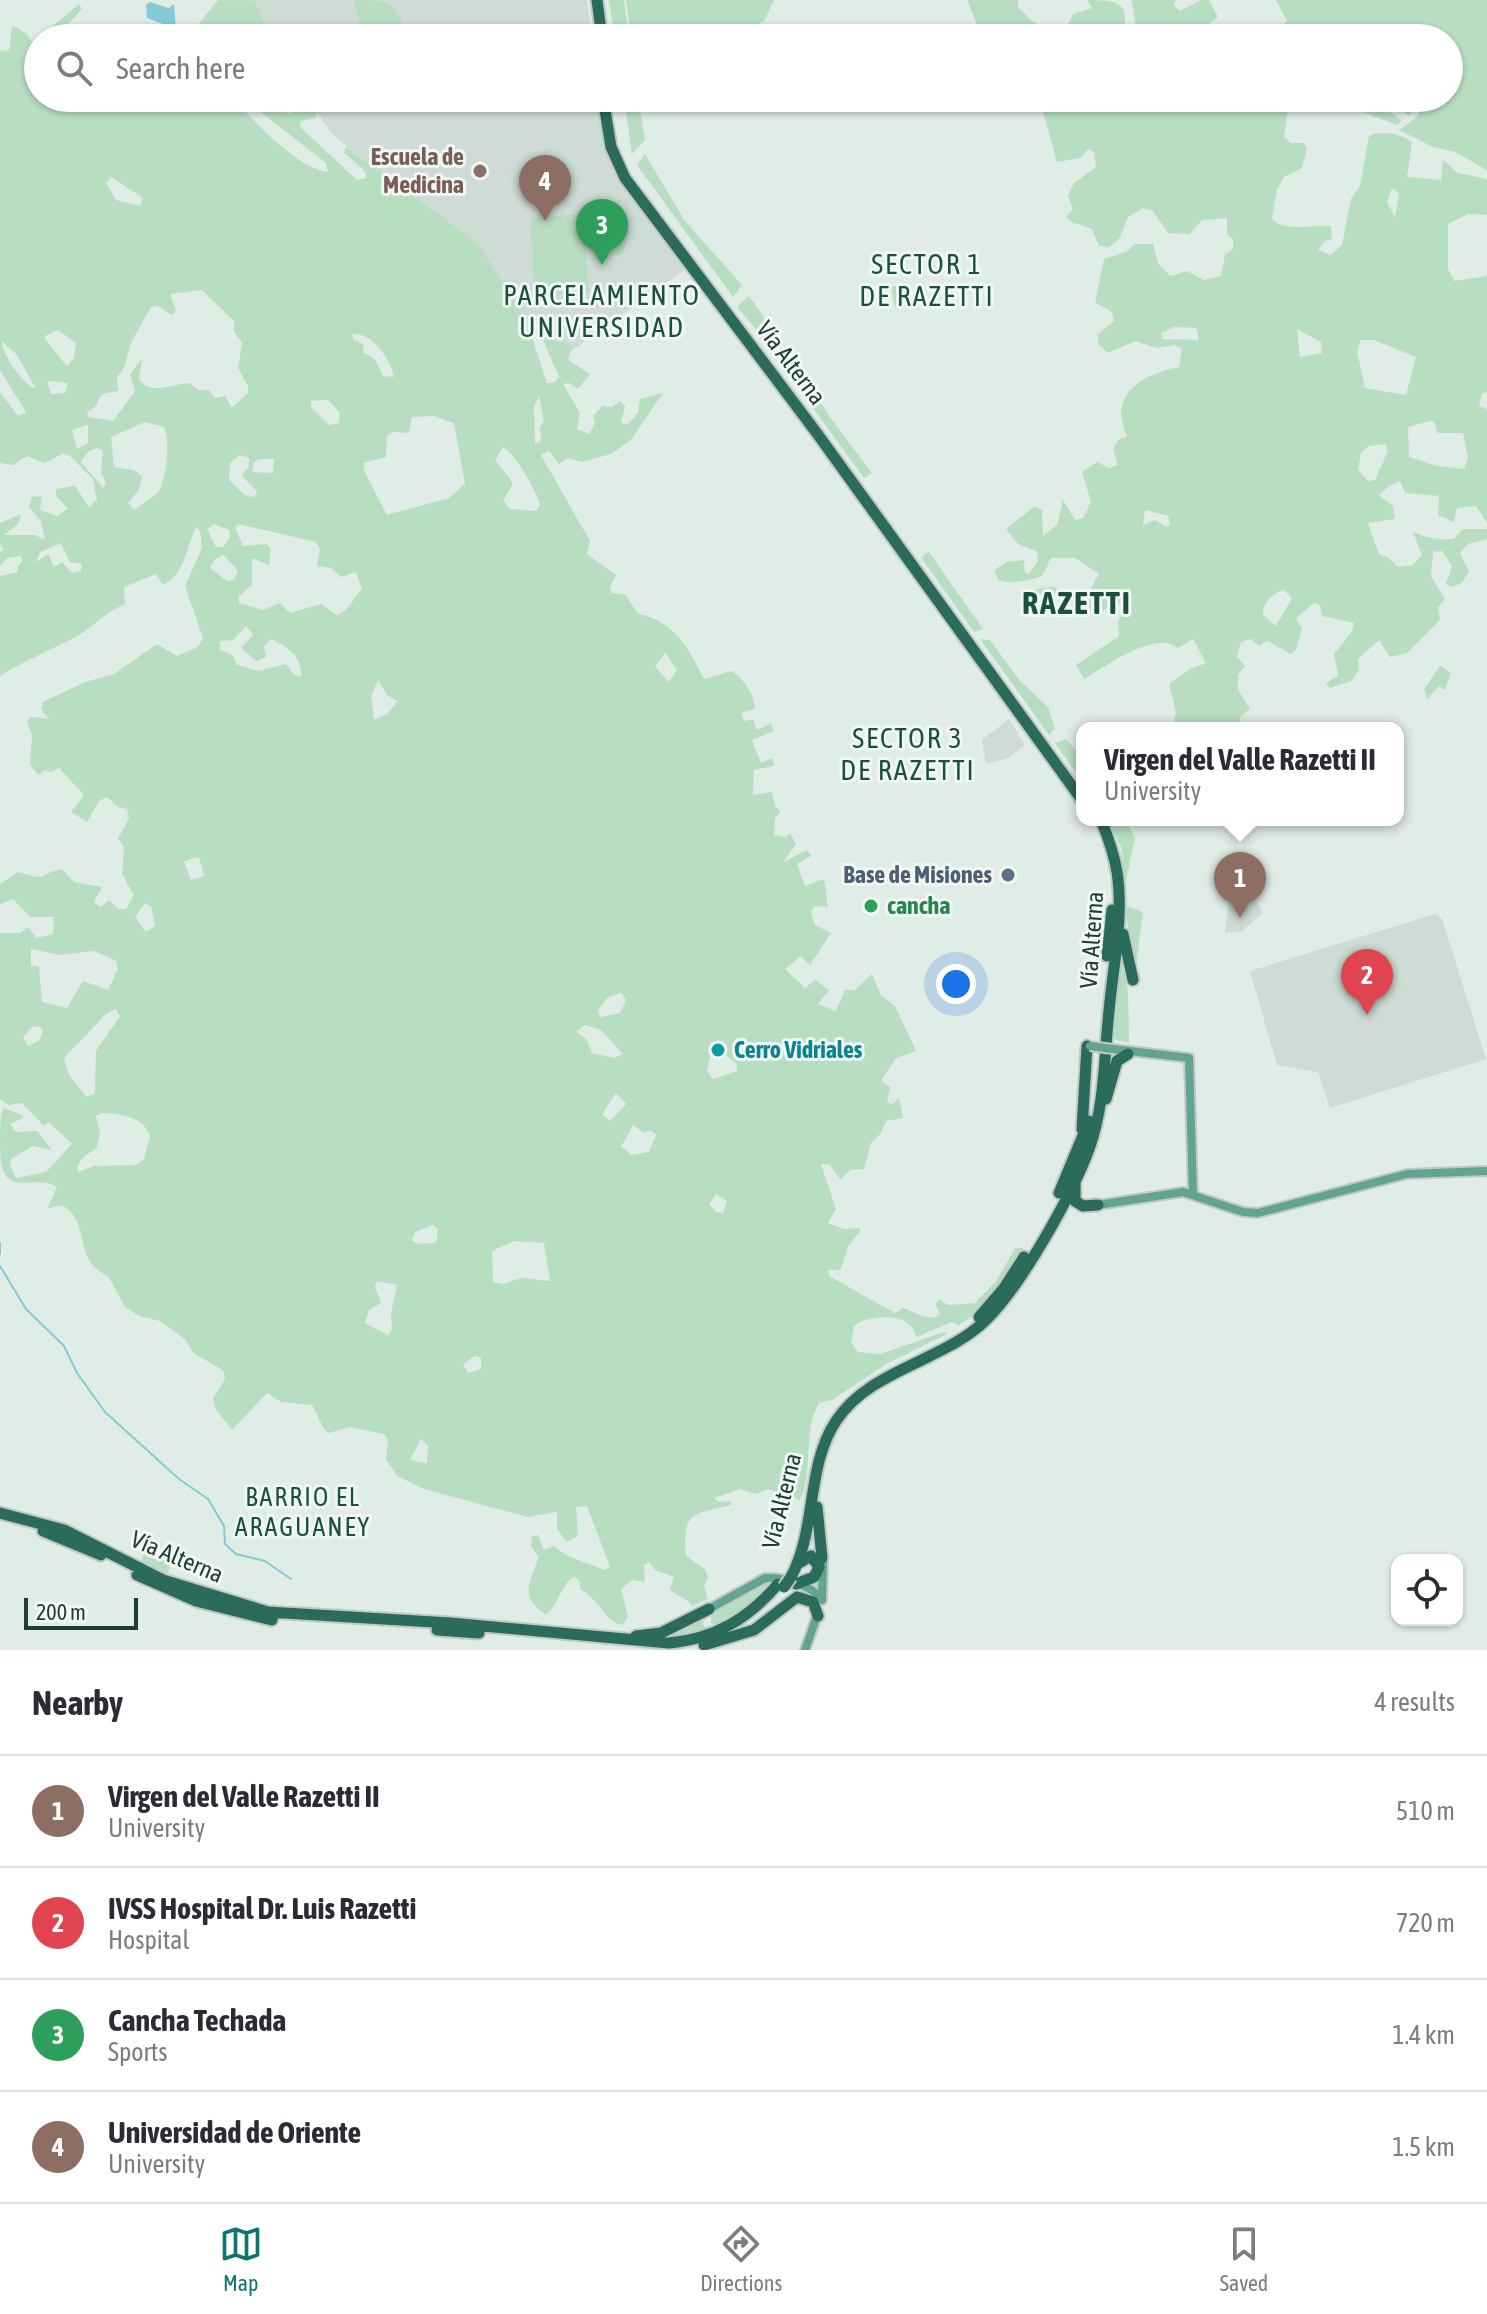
<!DOCTYPE html>
<meta charset="utf-8">
<style>
body{margin:0;font-family:"Asap Condensed",sans-serif;background:#f7f7f7;color:#2b2b33}
.controls{position:absolute;right:24px;bottom:24px;display:grid;overflow:hidden;border-radius:16px;box-shadow:0 2px 6px #0004}
.controls button{width:72px;height:72px;display:grid;place-items:center;padding:0;border:0;border-bottom:2px solid #e1e1e2;background:#fff;color:#2b2b33;font:40px sans-serif}
.scale{position:absolute;left:24px;bottom:20px;width:114px;box-sizing:border-box;padding-left:8px;border:4px solid #203d34;border-top:0;font-size:22px;line-height:28px;white-space:nowrap;color:#203d34;-webkit-text-stroke:6px #f1f8f4;paint-order:stroke}
.you{position:absolute;left:956px;top:984px;width:28px;height:28px;margin:-20px;border:6px solid #fff;border-radius:50%;background:#1a73e8;box-shadow:0 0 0 12px #1a73e833}
.badge{display:grid;place-items:center;width:52px;height:52px;border-radius:50%;background:#0f766e;color:#fff;font-size:26px;font-weight:700}
.pin{position:absolute;translate:-50% -66px;filter:drop-shadow(0 2px 4px #0008)}
.pin::after{content:'';position:absolute;top:42px;width:28px;height:24px;background:inherit;clip-path:polygon(0 0,100% 0,50% 100%)}
.popup{position:absolute;left:1076px;top:722px;width:328px;height:104px;box-sizing:border-box;display:grid;place-content:center;border-radius:16px;background:#fff;filter:drop-shadow(0 2px 6px #0005);font-size:26px;white-space:nowrap;color:#7c7c81}
.popup b{font-size:30px;color:#2b2b33}
.popup::after{content:'';position:absolute;left:50%;top:100%;margin-left:-16px;border:16px solid transparent;border-top-color:#fff}
.list{margin:0;padding:0;list-style:none}
h2{display:flex;justify-content:space-between;align-items:center;height:104px;margin:0;padding:0 32px;font-size:34px}
h2 small{font-size:26px;font-weight:400;color:#7c7c81}
.list li{display:grid;grid-template-columns:52px 1fr auto;gap:24px;align-items:center;box-sizing:border-box;height:112px;padding:0 32px;border-top:2px solid #e1e1e2}
.list b{display:block;font-size:30px;white-space:nowrap}
.list p{margin:0;font-size:26px;white-space:nowrap;color:#7c7c81}
.list em{font-size:26px;font-style:normal;color:#7c7c81}
.icon{flex:none;width:44px;height:44px;fill:none;stroke:currentColor;stroke-width:2;stroke-linecap:round;stroke-linejoin:round}
.map{position:relative;flex:none;width:1487px;height:1650px;overflow:hidden}
.search{position:absolute;background:#fff;box-shadow:0 2px 6px #0004;left:24px;right:24px;top:24px;height:88px;display:flex;align-items:center;gap:20px;box-sizing:border-box;padding:0 28px;border-radius:44px;color:#7c7c81;font-size:30px}
.sheet{height:552px;background:#fff}
nav{display:flex;justify-content:space-around;align-items:center;box-sizing:border-box;height:112px;border-top:2px solid #e1e1e2;background:#fff;font-size:22px;color:#7c7c81}
nav a{display:grid;justify-items:center;gap:4px}
nav .on{color:#0f766e}
.map>svg:first-child{display:block}
</style>
<div class="map">
<svg width="1487" height="1650" viewBox="0 0 1487 1650">
<rect width="100%" height="100%" fill="#e0ece6"/>
<!-- built -->
<path fill="#cedcd5" d="M 222,0 L 587,0 L 592,38 L 270,38 Z
M 306,98 L 600,98 L 624,184 L 686,269 L 560,359 L 522,315 L 486,258 L 334,136 Z
M 1009,719 L 1025,745 L 1008,758 L 986,764 L 982,740 Z
M 1254,898 L 1263,913 L 1241,932 L 1225,933 L 1229,900 Z
M 1435,914 L 1442,919 L 1486,1059 L 1330,1108 L 1318,1072 L 1277,1065 L 1250,971 Z"/>
<!-- green -->
<path fill="#b8dec1" fill-rule="evenodd" d="M 218,0 L 254,1 L 271,38 L 254,38 L 248,32 L 233,30 L 230,32 L 232,38 L 174,38 L 193,31 Z
M 354,0 C 391,0 397,1 407,38 L 363,38 Z
M 609,0 L 624,0 L 629,38 L 615,38 Z
M 626,0 L 774,0 L 764,21 L 741,34 L 742,38 L 631,38 Z
M 967,0 L 1018,0 L 1018,7 L 1033,22 L 1058,30 L 1067,26 L 1073,14 L 1092,8 L 1087,0 C 1123,0 1129,4 1123,38 L 1000,38 L 978,27 Z
M 1132,0 L 1176,0 L 1173,5 L 1180,11 L 1201,0 L 1209,0 L 1218,17 L 1199,32 L 1210,38 L 1137,38 Z
M 1276,0 L 1487,0 L 1487,170 L 1455,152 L 1433,147 L 1399,130 L 1418,116 L 1421,98 L 1449,98 L 1449,38 L 1422,38 L 1413,28 L 1399,38 L 1283,38 L 1277,32 L 1287,21 Z
M 79,4 L 82,9 L 65,28 L 67,38 L 57,38 L 53,26 Z
M 12,26 C 42,34 38,72 38,98 L 245,98 L 245,111 C 265,132 297,166 328,172 L 326,163 L 258,110 L 265,102 L 290,114 L 307,105 L 318,111 L 315,118 L 301,121 L 300,127 L 357,180 L 367,178 L 364,170 L 344,153 L 346,147 L 464,233 L 483,251 L 527,322 L 547,383 L 554,383 L 559,377 L 541,335 L 543,332 L 553,341 L 572,345 L 568,360 L 590,374 L 578,389 L 569,383 L 563,384 L 580,413 L 577,429 L 589,434 L 595,423 L 593,416 L 602,406 L 612,407 L 620,401 L 625,406 L 621,423 L 628,424 L 638,413 L 640,399 L 663,393 L 631,440 L 611,454 L 582,462 L 568,458 L 559,464 L 549,451 L 541,455 L 590,541 L 587,554 L 616,575 L 610,587 L 612,593 L 626,595 L 638,614 C 675,621 689,649 704,679 L 731,671 C 743,677 755,695 755,709 L 741,713 L 744,721 L 753,719 L 757,730 L 771,723 L 774,731 L 752,740 L 761,763 L 772,758 L 774,766 L 754,770 L 753,795 L 772,792 L 775,806 L 781,811 L 775,818 L 774,835 L 785,837 L 790,833 L 796,844 L 783,862 L 807,850 L 811,856 L 797,864 L 805,886 L 824,879 L 828,907 L 814,906 L 811,912 L 815,925 L 831,933 L 810,965 L 801,956 L 785,969 L 805,988 L 815,980 L 829,990 L 818,1004 L 836,1011 L 845,990 L 855,990 L 872,974 L 881,995 L 895,1006 L 916,1051 L 896,1058 L 881,1081 L 890,1087 L 887,1103 L 893,1104 L 899,1097 L 903,1118 L 886,1121 L 881,1133 L 871,1143 L 864,1169 L 851,1170 L 840,1179 L 830,1165 L 821,1164 L 836,1209 L 828,1223 L 844,1229 L 859,1228 L 860,1231 L 848,1247 L 840,1270 L 828,1270 L 829,1276 L 895,1313 L 903,1308 C 916,1312 928,1323 940,1314 L 935,1304 L 939,1299 L 948,1305 L 975,1303 L 997,1280 L 1015,1248 L 1024,1248 L 979,1311 L 959,1325 L 951,1322 L 917,1337 C 914,1334 914,1329 911,1326 C 899,1312 866,1316 854,1326 L 851,1343 L 858,1352 L 880,1354 L 944,1332 L 947,1334 L 888,1363 L 832,1400 L 819,1403 C 802,1431 814,1473 800,1500 L 768,1489 L 756,1494 L 740,1489 L 714,1498 L 719,1502 L 730,1501 L 731,1505 C 693,1515 682,1510 686,1556 L 705,1569 L 708,1578 L 704,1586 L 708,1599 L 692,1606 C 685,1596 678,1597 670,1590 L 674,1577 L 655,1570 L 649,1562 L 644,1565 L 645,1582 L 632,1580 L 621,1589 L 628,1616 L 623,1625 C 606,1623 597,1597 581,1590 L 579,1580 L 573,1577 C 560,1587 559,1604 546,1615 C 519,1596 529,1584 539,1557 L 531,1546 L 532,1536 L 538,1535 L 544,1550 L 554,1546 C 569,1560 586,1561 604,1570 L 610,1567 L 587,1506 L 576,1507 L 578,1536 L 566,1542 L 557,1528 L 557,1512 L 528,1517 L 424,1489 L 397,1476 L 386,1459 L 388,1439 L 384,1434 L 349,1427 L 329,1433 L 324,1429 L 312,1405 L 281,1402 L 267,1393 L 232,1430 L 215,1408 L 213,1398 L 225,1379 L 223,1370 L 193,1353 L 186,1340 L 160,1321 L 139,1316 L 125,1307 L 108,1276 C 70,1259 94,1225 62,1205 L 47,1209 L 57,1187 C 33,1171 0,1206 0,1145 C 0,1133 0,1117 3,1108 L 22,1115 L 23,1118 L 10,1124 L 16,1132 L 37,1131 L 52,1150 L 33,1146 L 11,1159 L 10,1166 L 16,1178 L 46,1172 L 72,1144 L 49,1122 L 44,1126 L 22,1103 L 8,1105 L 0,1099 L 0,933 L 20,933 L 28,927 L 36,938 L 53,934 L 54,917 L 30,917 L 13,899 L 0,904 L 0,884 L 18,872 C 51,882 36,874 62,869 L 74,882 L 102,887 L 94,902 L 101,907 L 109,900 L 119,909 L 126,909 L 134,895 L 122,874 L 124,847 L 118,839 L 129,818 L 127,809 L 118,807 L 107,797 L 99,801 L 87,822 L 71,812 L 84,795 L 59,768 L 51,772 L 45,770 L 38,775 L 30,764 L 32,736 L 27,721 L 32,717 L 49,719 L 41,709 L 43,702 L 85,682 L 114,674 L 157,644 L 177,656 L 198,647 L 203,638 L 185,586 L 202,548 L 200,531 L 196,527 C 186,546 186,574 163,585 L 156,574 L 124,587 L 125,605 C 104,611 97,625 79,635 C 52,650 24,660 0,676 L 0,576 L 18,572 L 17,567 L 23,560 L 20,556 L 7,558 L 0,566 L 0,552 L 4,550 L 0,545 L 0,523 L 21,514 L 19,523 L 4,535 L 35,535 L 45,540 L 41,521 L 29,507 L 32,497 L 42,496 L 40,510 L 57,516 L 68,509 L 56,496 L 56,489 L 75,486 L 89,507 L 97,500 L 93,479 L 69,455 L 62,454 L 45,463 L 27,456 L 13,465 L 0,463 L 0,392 L 18,416 L 26,412 L 0,370 L 0,50 L 9,51 ZM 111,177 L 143,198 L 140,206 L 116,200 L 106,183 ZM 202,290 L 234,321 L 234,331 L 242,343 L 238,368 L 248,386 L 248,393 L 232,408 L 225,396 L 215,398 L 209,390 L 198,390 L 189,383 C 173,383 151,397 139,379 L 142,358 L 130,375 L 135,391 L 113,421 L 88,417 L 87,412 L 94,408 L 102,394 L 118,391 L 117,377 C 126,368 126,359 130,347 C 133,337 145,318 151,307 L 157,306 L 172,315 L 176,310 L 170,294 ZM 58,330 L 76,343 L 74,358 L 67,366 L 45,339 L 45,336 ZM 352,334 C 373,332 390,359 394,377 L 383,376 L 375,359 L 363,352 L 364,345 L 354,340 ZM 2,341 L 17,355 L 36,389 C 24,386 1,354 2,341 ZM 47,381 L 68,383 L 65,393 L 51,394 ZM 539,396 L 544,422 L 540,427 L 541,441 L 535,444 L 534,407 ZM 321,400 L 328,400 L 340,413 L 339,423 L 329,425 L 311,407 L 311,401 ZM 434,416 L 454,423 L 465,484 L 449,498 L 387,515 L 364,470 L 364,463 L 386,457 L 387,436 L 393,432 L 409,433 L 412,417 ZM 145,422 L 164,427 C 171,440 166,479 159,491 C 156,495 138,507 134,510 L 128,503 L 139,490 L 142,476 L 133,470 L 114,467 L 111,437 ZM 88,425 L 88,443 L 77,449 L 72,430 ZM 503,447 C 514,452 537,491 540,505 L 536,511 L 510,509 L 503,501 L 513,483 L 495,460 ZM 97,448 L 103,451 L 101,473 L 106,483 L 103,488 L 81,462 L 89,451 ZM 240,455 L 249,458 L 249,468 L 241,475 L 257,491 L 255,497 L 245,495 L 229,480 L 230,463 ZM 260,459 L 274,459 L 273,473 L 252,472 L 254,462 ZM 214,524 L 229,530 L 230,538 L 223,547 L 216,547 L 207,529 ZM 238,524 L 316,542 L 320,549 L 317,566 L 331,568 L 341,577 L 356,572 L 362,589 C 354,597 349,611 337,615 L 321,604 L 290,613 L 280,603 L 263,610 L 239,603 L 239,596 L 252,585 L 252,558 L 269,565 L 271,549 L 267,544 L 243,546 L 235,528 ZM 61,543 L 70,562 L 82,564 L 81,571 L 72,573 L 62,562 L 54,567 L 48,554 L 36,562 L 40,552 ZM 224,555 L 238,571 L 234,580 L 227,581 L 210,568 L 215,559 ZM 246,626 L 253,635 L 241,648 L 256,661 L 266,657 L 264,647 L 271,639 C 287,647 302,655 301,676 L 294,675 L 286,664 L 259,671 L 237,665 L 233,655 L 220,650 L 220,641 L 233,640 ZM 665,653 L 677,670 L 669,682 L 655,667 ZM 378,680 L 387,695 L 397,701 L 388,714 L 374,719 L 371,696 ZM 199,857 L 204,876 L 191,880 L 184,861 ZM 145,903 L 151,906 L 155,926 L 146,932 L 135,917 ZM 31,949 L 60,955 L 94,951 L 116,961 L 118,969 L 108,990 L 83,981 L 67,1008 L 42,1002 L 39,966 L 31,966 ZM 621,993 L 626,1000 L 620,1013 L 600,1017 L 598,1010 L 608,997 ZM 116,1009 L 120,1016 L 96,1051 L 95,1093 L 87,1097 L 69,1075 L 64,1058 L 106,1014 ZM 585,1025 L 601,1030 L 623,1054 L 614,1058 L 592,1053 L 587,1040 L 576,1032 ZM 39,1026 L 43,1031 L 40,1040 L 28,1046 L 23,1037 L 32,1027 ZM 721,1051 L 737,1064 L 737,1071 L 713,1079 L 707,1071 L 711,1052 ZM 616,1093 L 626,1104 L 610,1121 L 602,1114 ZM 102,1113 C 121,1114 143,1116 150,1136 L 144,1159 L 136,1165 L 94,1166 L 78,1172 C 75,1159 90,1154 97,1147 L 100,1133 L 96,1116 ZM 633,1125 L 643,1132 L 652,1131 L 656,1135 L 649,1152 L 632,1155 L 621,1147 ZM 716,1194 L 727,1201 L 723,1213 L 716,1212 L 709,1204 ZM 433,1225 L 438,1229 L 436,1243 L 418,1244 L 412,1240 L 415,1232 ZM 514,1241 L 544,1243 L 550,1281 L 521,1278 L 503,1284 L 493,1282 L 492,1251 ZM 377,1281 L 397,1285 L 391,1313 L 392,1330 L 388,1335 L 365,1323 L 369,1310 L 381,1303 L 375,1287 ZM 475,1356 L 481,1358 L 481,1369 L 468,1373 L 463,1364 ZM 421,1439 L 428,1446 L 427,1463 L 410,1460 Z
M 624,98 L 638,98 L 645,140 L 632,154 Z
M 641,98 L 677,98 L 675,106 L 643,110 Z
M 1039,98 L 1246,98 L 1256,107 C 1269,105 1277,98 1289,105 L 1284,137 L 1291,143 L 1304,143 L 1307,148 L 1302,168 L 1284,177 L 1277,189 L 1272,218 C 1281,233 1317,224 1331,226 L 1332,239 L 1325,241 L 1318,250 L 1330,255 L 1342,245 L 1351,199 L 1360,186 L 1369,136 C 1382,130 1400,133 1412,142 L 1407,177 L 1441,180 L 1443,160 L 1458,173 L 1487,179 L 1487,215 L 1468,214 L 1448,224 L 1448,269 L 1454,281 L 1487,276 L 1487,392 L 1482,393 L 1479,406 L 1487,409 L 1487,523 L 1476,506 L 1457,508 L 1454,522 L 1438,515 L 1439,496 L 1405,493 L 1400,481 L 1389,486 L 1379,495 L 1393,506 L 1395,519 L 1368,523 L 1379,554 L 1389,558 L 1398,567 L 1413,565 L 1422,555 L 1413,532 C 1427,538 1439,540 1454,539 L 1463,529 L 1487,529 L 1487,539 L 1468,544 L 1460,553 L 1469,571 L 1462,583 L 1452,587 L 1446,584 L 1452,566 L 1442,551 L 1433,552 L 1431,576 L 1445,599 L 1438,607 L 1440,620 L 1407,653 L 1390,657 L 1379,640 L 1358,659 L 1359,669 L 1352,681 L 1330,688 L 1326,683 L 1338,676 L 1334,654 L 1351,633 L 1354,623 L 1322,616 L 1320,605 L 1314,603 L 1296,618 L 1302,629 L 1296,650 L 1291,654 L 1267,641 L 1259,646 L 1251,639 L 1241,642 L 1237,656 L 1245,667 L 1238,674 L 1238,689 L 1250,709 L 1239,718 L 1242,728 L 1173,728 L 1176,712 L 1169,684 L 1190,669 L 1206,663 L 1193,639 L 1178,648 C 1155,630 1106,666 1084,679 L 1076,665 L 1119,636 L 1118,623 L 1125,601 L 1096,613 L 1055,596 L 1033,593 L 1032,590 L 1052,587 L 1082,596 L 1088,594 L 1099,574 L 1075,558 L 1051,558 L 1042,576 C 1030,580 1007,586 998,579 L 994,570 L 1007,562 L 1024,560 L 1025,573 L 1029,574 L 1038,561 L 1037,551 L 1018,544 L 1006,529 L 1035,506 L 1042,510 L 1043,536 L 1057,525 L 1063,500 L 1075,520 L 1083,518 L 1091,502 L 1082,472 L 1097,462 L 1109,468 L 1118,465 L 1113,449 L 1118,440 L 1127,436 C 1107,395 1142,374 1179,367 L 1182,349 L 1175,345 L 1157,348 L 1135,341 L 1108,353 L 1098,344 L 1098,334 L 1114,321 L 1111,311 L 1095,303 L 1104,259 L 1126,252 L 1135,244 L 1153,244 L 1158,263 L 1170,276 L 1187,271 L 1204,280 L 1221,276 L 1225,255 L 1233,249 L 1233,239 L 1227,235 L 1227,218 L 1202,220 L 1190,234 L 1168,233 L 1153,211 L 1143,208 L 1128,217 L 1119,239 L 1109,247 L 1099,246 L 1092,229 L 1071,222 L 1066,217 L 1073,209 L 1068,196 L 1074,183 L 1096,167 L 1094,152 L 1088,149 L 1081,158 L 1057,162 ZM 1392,188 L 1399,193 L 1395,218 L 1387,202 ZM 1174,327 L 1196,328 L 1199,340 L 1162,339 L 1161,333 ZM 1297,329 L 1321,342 L 1322,353 L 1300,357 ZM 1361,340 L 1374,340 L 1416,357 L 1406,395 L 1365,388 L 1357,351 ZM 1430,421 L 1434,422 L 1438,433 L 1463,433 L 1468,458 L 1464,469 L 1437,466 L 1409,457 L 1408,427 ZM 1385,444 L 1388,451 L 1375,480 L 1368,481 L 1358,470 L 1361,453 L 1369,446 ZM 1145,510 L 1168,516 L 1170,524 L 1166,527 L 1155,520 L 1143,525 ZM 1284,590 L 1292,598 L 1276,626 L 1263,615 C 1262,604 1273,592 1284,590 Z
M 1350,98 L 1415,98 L 1410,116 L 1405,113 L 1401,103 L 1389,107 L 1391,113 L 1402,121 L 1397,125 L 1363,112 Z
M 645,154 L 685,221 L 742,285 L 733,297 L 637,165 Z
M 583,214 L 589,292 L 535,295 L 530,218 Z
M607 247a9 9 0 1 1 18 0a9 9 0 1 1-18 0Z
M 904,284 L 908,305 L 895,307 L 891,287 Z
M 749,296 L 782,343 L 774,350 L 737,307 Z
M 790,354 L 832,420 L 872,473 L 864,478 L 778,360 Z
M 929,552 L 983,629 L 974,632 L 921,557 Z
M 980,639 L 990,640 L 1020,681 L 1048,707 L 1055,728 L 1049,735 Z
M 1440,666 L 1451,673 L 1445,690 L 1439,686 L 1427,699 L 1424,689 Z
M 1066,739 L 1082,758 L 1082,781 L 1055,743 Z
M 1108,820 L 1126,820 L 1135,838 L 1124,889 L 1122,849 Z
M 1125,906 L 1143,912 L 1135,975 Z
M 1119,954 L 1128,991 L 1129,1043 L 1113,1039 Z
M 144,1554 L 171,1563 L 167,1574 L 140,1565 Z
M 772,1582 L 771,1588 L 735,1619 L 716,1626 L 711,1623 L 711,1613 L 754,1587 Z
M 704,1616 L 703,1625 L 710,1632 L 689,1638 L 651,1639 Z"/>
<!-- water -->
<path fill="#85cad4" d="M 150,2 L 169,8 L 174,4 L 176,29 L 147,18 L 146,5 Z"/>
<g fill="none" stroke-linecap="round" stroke-linejoin="round">
<!-- stream -->
<path stroke="#85cad4" stroke-width="2" d="M 0,1243 L 0,1254
M 0,1266 L 26,1309 L 64,1346 L 77,1373 L 105,1412 L 179,1479 L 208,1499 L 224,1526 L 225,1544 L 236,1554 L 265,1561 L 291,1579"/>
<!-- major casing -->
<g stroke="#c1c9c6" stroke-width="12">
<path id="major" d="M 1113,1049 L 1189,1058 L 1193,1195
M 1098,1205 L 1183,1192 L 1243,1212 L 1258,1213 L 1407,1174 L 1487,1171
M 822,1600 L 823,1562
M 709,1609 L 765,1578 C 783,1577 812,1585 822,1600
M 805,1650 L 818,1613"/>
</g>
<!-- highway casing -->
<g stroke="#c1c9c6" stroke-width="15">
<path id="highway" d="M 597,0 L 602,38
M 603,98 L 611,147 L 625,178 L 816,432 L 1082,800
M 1123,934 L 1133,980
M 1107,956 L 1112,910
M 1106,1099 L 1117,1061 L 1128,1054
M 1082,1129 L 1087,1046
M 1075,1183 L 1075,1201 L 1083,1206 L 1098,1205
M 1059,1193 L 1089,1121
M 979,1317 L 1004,1288 L 1024,1257
M 817,1507 L 822,1558
M 0,1513 L 64,1530 L 163,1580 L 268,1612 L 450,1623 L 669,1643 C 715,1639 749,1618 778,1584
M 43,1531 L 101,1555
M 137,1575 L 196,1601 L 272,1620
M 791,1577 C 817,1529 806,1466 836,1421 C 870,1369 943,1362 986,1320 C 1021,1286 1072,1195 1089,1149 C 1105,1106 1104,1057 1109,1011 C 1113,966 1124,918 1117,872 C 1114,854 1108,837 1101,820
M 796,1584 L 814,1577 L 819,1567 L 811,1556 L 799,1563
M 437,1630 L 479,1633
M 636,1636 L 661,1633 L 709,1609
M 704,1645 L 754,1630 L 797,1597 L 813,1602 L 818,1616"/>
</g>
<!-- major -->
<use href="#major" stroke="#63a391" stroke-width="8"/>
<!-- highway -->
<use href="#highway" stroke="#2b6b5b" stroke-width="11"/>
<!-- major-bridge casing -->
<g stroke="#c1c9c6" stroke-width="12" stroke-linecap="butt">
<path id="major-bridge" d="M 1090,1046 L 1113,1049"/>
</g>
<!-- highway-bridge casing -->
<g stroke="#c1c9c6" stroke-width="15" stroke-linecap="butt">
<path id="highway-bridge" d="M 784,1587 L 791,1577"/>
</g>
<!-- major-bridge -->
<use href="#major-bridge" stroke="#63a391" stroke-width="8"/>
<!-- highway-bridge -->
<use href="#highway-bridge" stroke="#2b6b5b" stroke-width="11"/>
</g>
<!-- markers -->
<circle fill="#8d6e63" stroke="#f1f8f4" stroke-width="3" cx="480" cy="171" r="8"/>
<circle fill="#5c6f8a" stroke="#f1f8f4" stroke-width="3" cx="1008" cy="875" r="8"/>
<circle fill="#2e9e5b" stroke="#f1f8f4" stroke-width="3" cx="871" cy="906" r="8"/>
<circle fill="#0f9aa8" stroke="#f1f8f4" stroke-width="3" cx="718" cy="1050" r="8"/>
<g text-anchor="middle" stroke-width="6" stroke-linejoin="round" paint-order="stroke">
<!-- education labels -->
<g font-size="24" font-weight="bold" fill="#785e54" stroke="#f1f8f4" text-anchor="end">
<text x="464" y="165">Escuela de<tspan x="464" dy="28">Medicina</tspan></text>
</g>
<!-- street labels -->
<g font-size="24" fill="#203d34" stroke="#f1f8f4">
<text transform="translate(791 363) rotate(53)" y="8">Vía Alterna</text>
<text transform="translate(1092 940) rotate(-86)" y="8">Vía Alterna</text>
<text transform="translate(782 1501) rotate(-76)" y="8">Vía Alterna</text>
<text transform="translate(177 1557) rotate(23)" y="8">Vía Alterna</text>
</g>
<!-- service labels -->
<g font-size="24" font-weight="bold" fill="#4e5e75" stroke="#f1f8f4" text-anchor="end">
<text x="992" y="883">Base de Misiones</text>
</g>
<!-- leisure labels -->
<g font-size="24" font-weight="bold" fill="#27864d" stroke="#f1f8f4" text-anchor="start">
<text x="887" y="914">cancha</text>
</g>
<!-- culture labels -->
<g font-size="24" font-weight="bold" fill="#0d838f" stroke="#f1f8f4" text-anchor="start">
<text x="734" y="1058">Cerro Vidriales</text>
</g>
<!-- neighbourhood labels -->
<g font-size="26" letter-spacing="2" fill="#1b5041" stroke="#f1f8f4">
<text x="303" y="1506">BARRIO EL<tspan x="303" dy="30">ARAGUANEY</tspan></text>
</g>
<!-- quarter labels -->
<g font-size="28" letter-spacing="2" fill="#1b5041" stroke="#f1f8f4">
<text x="927" y="274">SECTOR 1<tspan x="927" dy="32">DE RAZETTI</tspan></text>
<text x="602" y="305">PARCELAMIENTO<tspan x="602" dy="32">UNIVERSIDAD</tspan></text>
<text x="908" y="748">SECTOR 3<tspan x="908" dy="32">DE RAZETTI</tspan></text>
</g>
<!-- district labels -->
<g font-size="32" font-weight="bold" letter-spacing="2" fill="#1b5041" stroke="#f1f8f4">
<text x="1077" y="614">RAZETTI</text>
</g>
</g>
</svg>
<div class="controls">
<button><svg class="icon" aria-label="locate" viewBox="0 0 24 24"><circle cx="12" cy="12" r="6"/><path d="M12 2v4M12 18v4M2 12h4M18 12h4"/></svg></button>
</div>
<div class="scale">200 m</div>
<div class="you"></div>
<div class="pin badge" style="left:1240px;top:918px;background:#8d6e63">1</div>
<div class="popup"><b>Virgen del Valle Razetti II</b>University</div>
<div class="pin badge" style="left:1367px;top:1015px;background:#e0444e">2</div>
<div class="pin badge" style="left:602px;top:265px;background:#2e9e5b">3</div>
<div class="pin badge" style="left:545px;top:221px;background:#8d6e63">4</div>
<div class="search"><svg class="icon" aria-label="search" viewBox="0 0 24 24"><circle cx="10" cy="10" r="6"/><path d="M15 15l6 6"/></svg>Search here</div>
</div>
<section class="sheet">
<h2>Nearby<small>4 results</small></h2>
<ul class="list">
<li><span class="badge" style="background:#8d6e63">1</span><div><b>Virgen del Valle Razetti II</b><p>University</p></div><em>510 m</em></li>
<li><span class="badge" style="background:#e0444e">2</span><div><b>IVSS Hospital Dr. Luis Razetti</b><p>Hospital</p></div><em>720 m</em></li>
<li><span class="badge" style="background:#2e9e5b">3</span><div><b>Cancha Techada</b><p>Sports</p></div><em>1.4 km</em></li>
<li><span class="badge" style="background:#8d6e63">4</span><div><b>Universidad de Oriente</b><p>University</p></div><em>1.5 km</em></li>
</ul>
</section>
<nav>
<a class="on"><svg class="icon" aria-label="map" viewBox="0 0 24 24"><path d="M3 6l6-2 6 2 6-2v14l-6 2-6-2-6 2zM9 4v14M15 6v14"/></svg>Map</a>
<a><svg class="icon" aria-label="directions" viewBox="0 0 24 24"><path d="M12 3l9 9-9 9-9-9zM9 14v-3h6M13 9l2 2-2 2"/></svg>Directions</a>
<a><svg class="icon" aria-label="saved" viewBox="0 0 24 24"><path d="M7 4h10v16l-5-4-5 4z"/></svg>Saved</a>
</nav>
